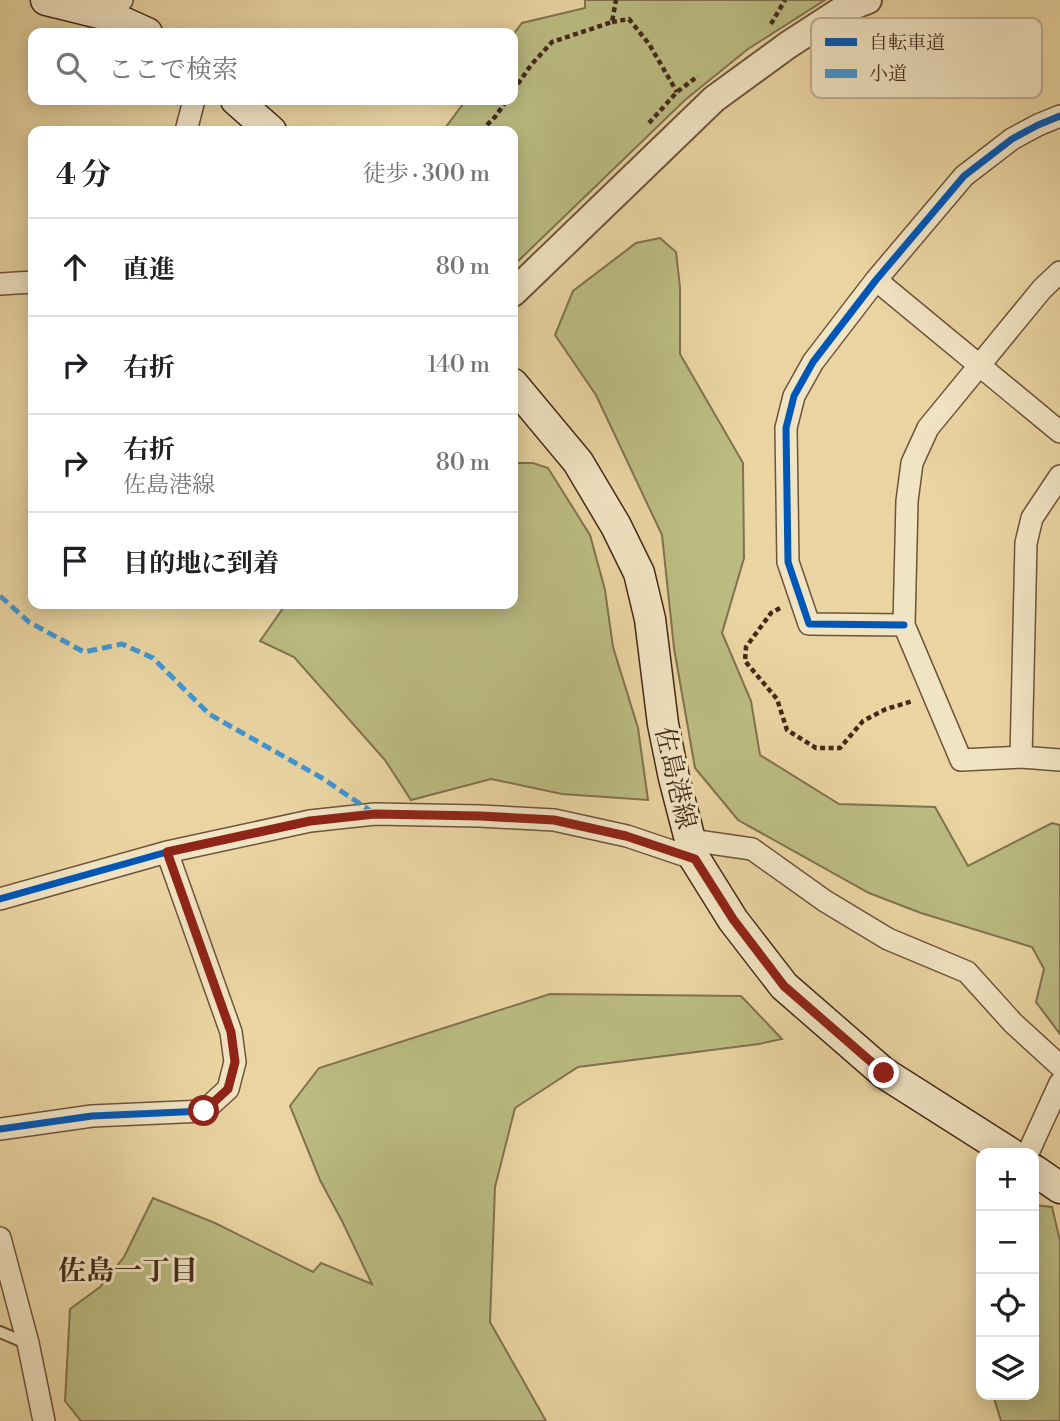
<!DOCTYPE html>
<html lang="ja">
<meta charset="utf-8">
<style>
body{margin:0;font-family:"Libre Bodoni","Noto Serif JP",serif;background:#f2f2f2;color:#202124}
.controls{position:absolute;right:21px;bottom:21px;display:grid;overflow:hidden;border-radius:14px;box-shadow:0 4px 18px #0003}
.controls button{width:63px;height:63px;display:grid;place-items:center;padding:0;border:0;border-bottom:2px solid #e0e0e0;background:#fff;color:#202124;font:35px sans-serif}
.stop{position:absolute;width:21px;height:21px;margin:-16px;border:5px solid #8f2418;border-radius:50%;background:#fff}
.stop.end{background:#8f2418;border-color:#fff;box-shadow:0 2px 7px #0008}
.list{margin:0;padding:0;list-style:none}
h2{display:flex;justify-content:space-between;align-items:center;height:91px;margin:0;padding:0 28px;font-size:30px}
h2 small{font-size:23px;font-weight:400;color:#757577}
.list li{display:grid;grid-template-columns:46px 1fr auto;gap:21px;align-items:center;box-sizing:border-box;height:98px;padding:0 28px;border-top:2px solid #e0e0e0}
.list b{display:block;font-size:26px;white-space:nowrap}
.list p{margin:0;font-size:23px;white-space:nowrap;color:#757577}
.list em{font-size:23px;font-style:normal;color:#757577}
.icon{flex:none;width:38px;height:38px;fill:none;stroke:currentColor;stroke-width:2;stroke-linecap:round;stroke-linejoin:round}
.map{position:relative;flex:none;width:1060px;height:1421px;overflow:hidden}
.search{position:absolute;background:#fff;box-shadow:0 4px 18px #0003;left:28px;top:28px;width:490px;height:77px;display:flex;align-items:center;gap:18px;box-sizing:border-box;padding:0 24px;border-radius:14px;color:#757577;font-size:26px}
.panel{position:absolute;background:#fff;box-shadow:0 4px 18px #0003;left:28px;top:126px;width:490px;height:483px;border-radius:14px}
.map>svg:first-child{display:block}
</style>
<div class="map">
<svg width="1060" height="1421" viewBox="0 0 1060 1421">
<rect width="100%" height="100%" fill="#ead5a2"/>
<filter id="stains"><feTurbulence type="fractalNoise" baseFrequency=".00286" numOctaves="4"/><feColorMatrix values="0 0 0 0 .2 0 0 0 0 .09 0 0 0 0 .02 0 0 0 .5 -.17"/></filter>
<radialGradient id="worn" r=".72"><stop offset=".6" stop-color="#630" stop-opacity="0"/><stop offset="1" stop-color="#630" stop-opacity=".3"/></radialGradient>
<!-- green -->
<path fill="#bbbc82" stroke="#80724e" stroke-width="2" d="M 585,0 L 825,0 L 748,49 L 685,100 L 513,266 L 513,131 L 443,131 L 466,100 L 513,100 L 513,35 L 522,23 L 585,8 Z
M 660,238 L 676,252 L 680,287 L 680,354 L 743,463 L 744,558 L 722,633 L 751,701 L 760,755 L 839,804 L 935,807 L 968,866 L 1052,823 L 1060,825 L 1060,1034 L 1036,1002 L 1044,969 L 1032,947 L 921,913 L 869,893 L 738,820 L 695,768 L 674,648 L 662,535 L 596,395 L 555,335 L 573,291 L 636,243 Z
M 513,463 L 533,463 L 548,468 L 590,535 L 605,590 L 613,647 L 638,728 L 648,800 L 562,794 L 491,779 L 411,800 L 385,760 L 294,657 L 260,641 L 286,604 L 513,604 Z
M 550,994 L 741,996 L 782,1039 L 759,1044 L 578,1067 L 515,1108 L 495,1187 L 490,1322 L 546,1421 L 81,1421 L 65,1401 L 70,1309 L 100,1287 L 124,1257 L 153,1198 L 215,1223 L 313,1272 L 321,1263 L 372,1284 L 342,1221 L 320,1180 L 290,1106 L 319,1068 Z
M 1034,1205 L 1052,1207 L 1060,1241 L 1060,1421 L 1001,1421 L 993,1395 L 1034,1395 Z"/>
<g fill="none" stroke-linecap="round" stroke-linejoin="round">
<!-- service casing -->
<g stroke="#6e533b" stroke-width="14">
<path id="service" d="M 0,1332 L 26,1343"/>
</g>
<!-- minor casing -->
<g stroke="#6e533b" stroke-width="24">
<path id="minor" d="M 107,15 L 122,0
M 186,131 L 194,100
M 1060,272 L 1042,289 L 928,428 L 912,463 L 907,501 L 904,625 L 961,760 L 1021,757 L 1060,760
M 876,280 L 1060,432
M 0,284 L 33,282
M 904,625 L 809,624 L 788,562 L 786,428 L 794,396 L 813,362 L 876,280 L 964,176 L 1012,139 L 1038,125 L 1060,116
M 1021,757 L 1026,543 L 1032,518 L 1060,476
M 690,840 L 752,849 L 825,901 L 888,939 L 967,972 L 1013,1023 L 1060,1066
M 0,899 L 167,852 L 310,821 L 375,814 L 480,816 L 554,820 L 627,836 L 695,859
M 0,1129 L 92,1116 L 204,1111 L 228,1089 L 235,1062 L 231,1032 L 167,852
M 1028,1153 L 1060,1083
M 0,1238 L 28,1343 L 44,1421"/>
</g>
<!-- tertiary casing -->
<g stroke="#6e533b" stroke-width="30">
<path id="tertiary" d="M 513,293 L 714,99 L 788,45 L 842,10 L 868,0"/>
</g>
<!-- secondary casing -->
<g stroke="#442819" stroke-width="33">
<path id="secondary" d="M 46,0 L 107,15 L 147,33
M 236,100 L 271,131
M 513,384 L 578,462 L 616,526 L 639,573 L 650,619 L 663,724 L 674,778 L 695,859 L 733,920 L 784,986 L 884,1073 L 1010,1153
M 1034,1170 L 1060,1188"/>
</g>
<!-- path -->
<path stroke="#442819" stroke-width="4.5" stroke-dasharray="5 3.5" stroke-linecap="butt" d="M 612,22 L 629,19 L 649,44 L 677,92
M 771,24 L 785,0
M 513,91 L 531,65 L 552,42 L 612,22 L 616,0
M 649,123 L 677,92 L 698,76
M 481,131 L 495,117 L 507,100
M 780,608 L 771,613 L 746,647 L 745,661 L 777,699 L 787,730 L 816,748 L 840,748 L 863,721 L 886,709 L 913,701"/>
<!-- service -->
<use href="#service" stroke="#f1e4c3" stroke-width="10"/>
<!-- minor -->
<use href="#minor" stroke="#f1e4c3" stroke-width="21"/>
<!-- tertiary -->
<use href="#tertiary" stroke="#f1e4c3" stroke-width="26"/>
<!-- secondary -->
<use href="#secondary" stroke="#f1e4c3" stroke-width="30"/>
<!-- quiet -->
<path stroke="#4096d4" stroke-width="5" stroke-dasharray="10 5" stroke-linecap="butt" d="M 0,596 L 29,622 L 84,652 L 122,644 L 153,658 L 209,714 L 322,778 L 375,814"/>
<!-- cycleway casing -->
<g stroke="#f1e4c3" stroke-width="11">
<path id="cycleway" d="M 904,625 L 809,624 L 788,562 L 786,428 L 794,396 L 813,362 L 876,280 L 964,176 L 1012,139 L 1038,125 L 1060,116
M 0,899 L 167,852 L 310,821 L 375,814 L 480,816 L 554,820 L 627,836 L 695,859
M 0,1129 L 92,1116 L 204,1111 L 228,1089 L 235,1062 L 231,1032 L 167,852"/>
</g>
<!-- cycleway -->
<use href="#cycleway" stroke="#0057b8" stroke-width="7"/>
</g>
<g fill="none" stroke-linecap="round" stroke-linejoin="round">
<!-- route -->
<path stroke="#8f2418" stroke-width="9" d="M 204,1111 L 228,1089 L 235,1062 L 231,1032 L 167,852 L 310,821 L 375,814 L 480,816 L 554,820 L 626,836 L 695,859 L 733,919 L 784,986 L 884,1073"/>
</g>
<g text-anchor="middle" stroke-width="6" stroke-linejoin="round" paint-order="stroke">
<!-- street labels -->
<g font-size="26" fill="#442819" stroke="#f1e4c3">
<text transform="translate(676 778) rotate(77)" y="9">佐島港線</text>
</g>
<!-- neighbourhood labels -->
<g font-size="28" font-weight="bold" fill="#442819" stroke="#f1e4c3">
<text x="128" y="1280">佐島一丁目</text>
</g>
</g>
<!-- legend -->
<rect x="811" y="18" width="231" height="80" rx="10" fill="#f1e4c3" stroke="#bdac90" stroke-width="2"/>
<rect x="825" y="38" width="32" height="8" fill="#0057b8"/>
<rect x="825" y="69" width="32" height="9" fill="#4096d4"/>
<g font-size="19" fill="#442819">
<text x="869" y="49">自転車道</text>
<text x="869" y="80">小道</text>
</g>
<rect width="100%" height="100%" filter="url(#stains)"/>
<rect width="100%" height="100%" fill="url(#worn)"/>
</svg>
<div class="controls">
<button>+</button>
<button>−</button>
<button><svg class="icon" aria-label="locate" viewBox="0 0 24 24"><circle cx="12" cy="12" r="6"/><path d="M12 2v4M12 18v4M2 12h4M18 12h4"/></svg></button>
<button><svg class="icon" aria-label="layers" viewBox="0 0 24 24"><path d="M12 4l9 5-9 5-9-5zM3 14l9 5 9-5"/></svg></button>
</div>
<div class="stop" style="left:204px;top:1111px"></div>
<div class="stop end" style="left:884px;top:1073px"></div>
<div class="search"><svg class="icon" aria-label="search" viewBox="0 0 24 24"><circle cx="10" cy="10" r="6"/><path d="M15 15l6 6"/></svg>ここで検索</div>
<section class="panel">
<h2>4 分<small>徒歩 · 300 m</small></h2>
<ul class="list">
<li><svg class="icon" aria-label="ahead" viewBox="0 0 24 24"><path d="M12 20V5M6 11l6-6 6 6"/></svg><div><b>直進</b></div><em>80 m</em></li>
<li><svg class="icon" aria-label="right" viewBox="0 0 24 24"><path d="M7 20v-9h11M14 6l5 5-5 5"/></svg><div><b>右折</b></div><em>140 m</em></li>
<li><svg class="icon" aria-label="right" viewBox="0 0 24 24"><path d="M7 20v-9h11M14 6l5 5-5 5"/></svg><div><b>右折</b><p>佐島港線</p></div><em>80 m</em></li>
<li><svg class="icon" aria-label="arrive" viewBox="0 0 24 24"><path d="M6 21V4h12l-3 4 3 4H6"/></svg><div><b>目的地に到着</b></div></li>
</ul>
</section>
</div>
